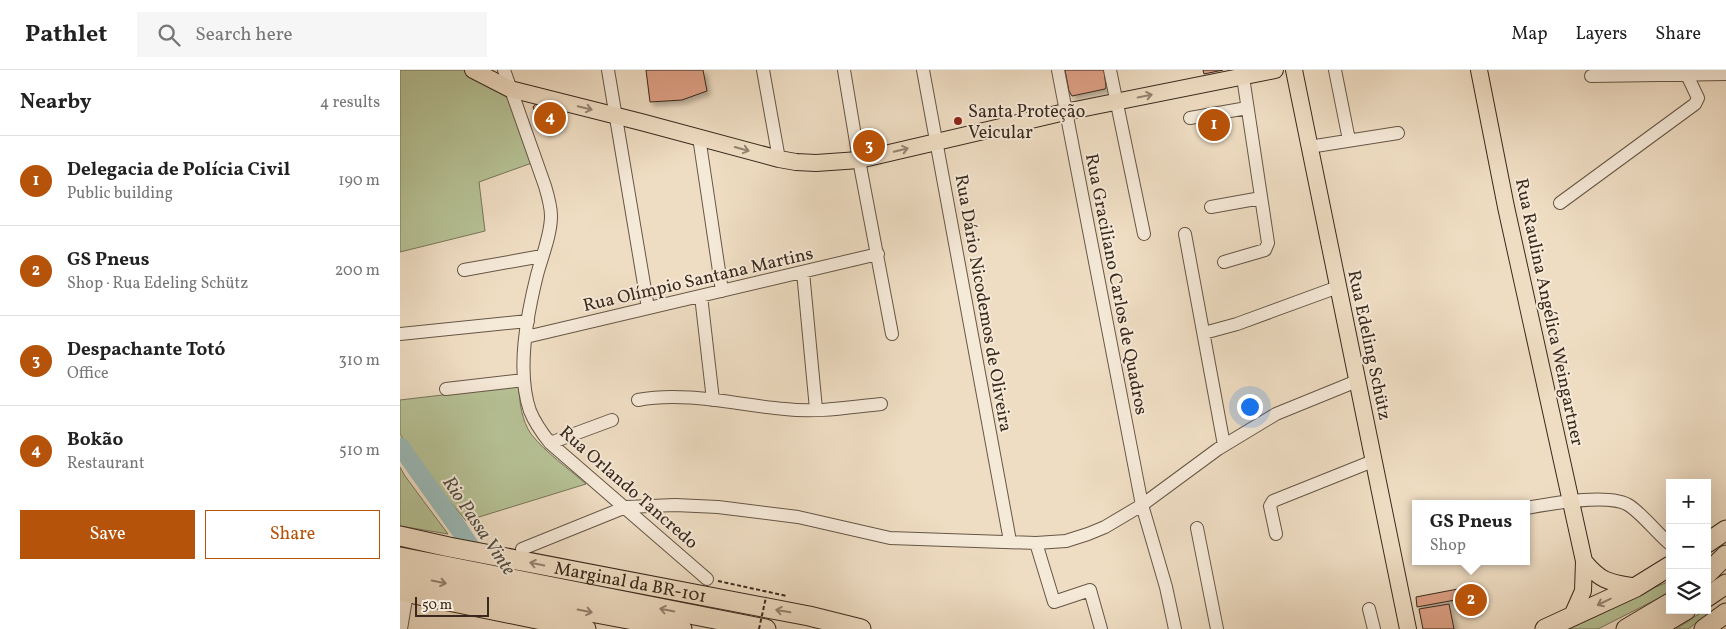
<!DOCTYPE html>
<meta charset="utf-8">
<style>
body{margin:0;font-family:Vollkorn,serif;background:#f6f6f6;color:#222}
.controls{position:absolute;right:15px;bottom:15px;display:grid;overflow:hidden;border-radius:0px;box-shadow:0 5px 20px #0002}
.controls button{width:45px;height:45px;display:grid;place-items:center;padding:0;border:0;border-bottom:1px solid #e0e0e0;background:#fff;color:#222;font:25px sans-serif}
.scale{position:absolute;left:15px;bottom:12px;width:74px;box-sizing:border-box;padding-left:5px;border:2px solid #39291d;border-top:0;font-size:14px;line-height:18px;white-space:nowrap;color:#39291d;-webkit-text-stroke:4px #f5e9d8;paint-order:stroke}
.you{position:absolute;left:849px;top:336px;width:18px;height:18px;margin:-12px;border:4px solid #fff;border-radius:50%;background:#1a73e8;box-shadow:0 0 0 8px #1a73e833}
.badge{display:grid;place-items:center;width:32px;height:32px;border-radius:50%;background:#b45309;color:#fff;font-size:16px;font-weight:700}
.pin{position:absolute;translate:-50% -50%;border:2px solid #fff;box-shadow:0 1px 5px #0006}
.popup{position:absolute;left:1012px;top:430px;width:118px;height:65px;box-sizing:border-box;display:grid;place-content:center;border-radius:0px;background:#fff;filter:drop-shadow(0 1px 4px #0005);font-size:16px;white-space:nowrap;color:#767676}
.popup b{font-size:19px;color:#222}
.popup::after{content:'';position:absolute;left:50%;top:100%;margin-left:-10px;border:10px solid transparent;border-top-color:#fff}
.list{margin:0;padding:0;list-style:none}
h2{display:flex;justify-content:space-between;align-items:center;height:65px;margin:0;padding:0 20px;font-size:21px}
h2 small{font-size:16px;font-weight:400;color:#767676}
.list li{display:grid;grid-template-columns:32px 1fr auto;gap:15px;align-items:center;box-sizing:border-box;height:90px;padding:0 20px;border-top:1px solid #e0e0e0}
.list b{display:block;font-size:19px;white-space:nowrap}
.list p{margin:0;font-size:16px;white-space:nowrap;color:#767676}
.list em{font-size:16px;font-style:normal;color:#767676}
.actions{display:flex;gap:10px;padding:15px 20px}
.actions a{flex:1;padding:11px 0;border:1px solid #b45309;border-radius:0px;text-align:center;font-size:18px;color:#b45309}
.actions .main{background:#b45309;color:#fff}
.icon{flex:none;width:28px;height:28px;fill:none;stroke:currentColor;stroke-width:2;stroke-linecap:round;stroke-linejoin:round}
.map{position:relative;flex:none;width:1326px;height:559px;overflow:hidden}
header{display:flex;align-items:center;gap:30px;box-sizing:border-box;height:70px;padding:0 25px;background:#fff;border-bottom:1px solid #e0e0e0}
header strong{font-size:24px}
nav{display:flex;gap:28px;margin-inline-start:auto;font-size:18px}
.search{width:350px;height:45px;background:#f6f6f6;display:flex;align-items:center;gap:12px;box-sizing:border-box;padding:0 18px;border-radius:0px;color:#767676;font-size:19px}
main{display:flex}
aside{flex:1;background:#fff}
.map>svg:first-child{display:block}
</style>
<header>
<strong>Pathlet</strong>
<div class="search"><svg class="icon" aria-label="search" viewBox="0 0 24 24"><circle cx="10" cy="10" r="6"/><path d="M15 15l6 6"/></svg>Search here</div>
<nav><a>Map</a><a>Layers</a><a>Share</a></nav>
</header>
<main>
<aside>
<h2>Nearby<small>4 results</small></h2>
<ul class="list">
<li><span class="badge">1</span><div><b>Delegacia de Polícia Civil</b><p>Public building</p></div><em>190 m</em></li>
<li><span class="badge">2</span><div><b>GS Pneus</b><p>Shop · Rua Edeling Schütz</p></div><em>200 m</em></li>
<li><span class="badge">3</span><div><b>Despachante Totó</b><p>Office</p></div><em>310 m</em></li>
<li><span class="badge">4</span><div><b>Bokão</b><p>Restaurant</p></div><em>510 m</em></li>
</ul>
<div class="actions"><a class="main">Save</a><a>Share</a></div>
</aside>
<div class="map">
<svg width="1326" height="559" viewBox="0 0 1326 559">
<defs>
<filter id="shadow"><feDropShadow dx="3.5" dy="3.5" stdDeviation="2.5" flood-color="#0004"/></filter>
</defs>
<rect width="100%" height="100%" fill="#efddc3"/>
<filter id="stains"><feTurbulence type="fractalNoise" baseFrequency=".004" numOctaves="4"/><feColorMatrix values="0 0 0 0 .2 0 0 0 0 .09 0 0 0 0 .02 0 0 0 .5 -.17"/></filter>
<radialGradient id="worn" r=".72"><stop offset=".6" stop-color="#630" stop-opacity="0"/><stop offset="1" stop-color="#630" stop-opacity=".3"/></radialGradient>
<!-- green -->
<path fill="#b6c296" stroke="#78765a" d="M 0,0 L 66,0 L 107,21 L 134,94 L 129,94 L 79,112 L 85,161 L 0,182 Z
M 119,316 C 119,332 122,351 131,364 C 146,383 168,398 186,414 L 66,451 L 28,405 L 0,364 L 0,330 Z
M 0,397 L 5,406 L 48,464 L 0,456 Z
M 1270,511 L 1270,521 L 1259,528 L 1198,559 L 1156,559 Z
M 1305,540 L 1308,544 L 1288,559 L 1276,559 Z"/>
<g fill="none" stroke-linecap="round" stroke-linejoin="round">
<!-- river -->
<path stroke="#9abbb9" stroke-width="18" d="M 0,376 L 59,459 L 80,491"/>
</g>
<!-- building -->
<path fill="#dda084" stroke="#39291d" filter="url(#shadow)" d="M 246,0 L 303,0 L 307,21 L 282,30 L 250,32 Z
M 665,0 L 704,0 L 706,17 L 705,19 L 672,26 L 669,21 Z
M 803,0 L 823,0 L 804,4 Z
M 138,31 L 161,39 L 162,56 L 145,63 L 133,37 Z
M 1063,518 L 1066,528 L 1017,537 L 1016,527 Z
M 1049,534 L 1054,559 L 1023,559 L 1019,539 Z"/>
<g fill="none" stroke-linecap="round" stroke-linejoin="round">
<!-- minor casing -->
<g stroke="#665646" stroke-width="14">
<path id="minor" d="M 104,0 L 145,116 C 148,126 151,136 151,146 C 151,165 142,186 137,205 C 127,245 116,301 130,341 C 135,353 142,363 150,373 L 307,509
M 208,0 L 248,238
M 363,0 L 379,89
M 444,0 L 459,90 L 492,264
M 523,0 L 610,471
M 658,0 L 742,435 L 766,517 L 775,559
M 710,0 L 744,164
M 935,0 L 949,70
M 1191,6 L 1326,4
M 790,48 L 847,38
M 299,67 L 322,221
M 909,77 L 998,63
M 1160,133 L 1295,34 L 1298,28 L 1287,5 L 1287,0
M 811,137 L 861,128
M 785,164 L 824,375
M 824,192 L 865,180 L 868,173 L 843,7
M 64,200 L 142,186
M 403,202 L 416,339
M 301,226 L 313,330
M 804,263 L 837,254 L 938,217
M 0,264 L 128,251
M 126,267 L 478,184
M 46,319 L 124,310
M 238,330 C 286,321 337,335 385,339 C 417,343 450,337 481,334
M 150,373 L 212,350
M 1126,438 C 1149,434 1211,422 1230,436 C 1244,446 1257,463 1270,474
M 797,458 L 817,559
M 876,464 L 870,436 L 873,431 L 973,391
M 636,473 L 654,532 L 690,520 L 701,559
M 122,479 L 226,437 L 275,435 L 318,437 L 398,447 L 490,468 L 636,473 L 666,471 L 688,464 L 705,457 L 742,435 L 818,379 L 876,344 L 957,311
M 969,539 L 974,559
M 1,559 L 7,523"/>
</g>
<!-- major casing -->
<g stroke="#39291d" stroke-width="18">
<path id="major" d="M 73,0 L 110,19 L 241,52 L 379,89 L 396,92 L 416,93 L 459,90 L 665,42 L 875,0
M 894,0 L 1008,559
M 1079,0 L 1106,137 L 1184,491 L 1183,521 L 1171,548
M 1184,491 C 1202,513 1210,512 1236,517"/>
</g>
<!-- highway casing -->
<g stroke="#39291d" stroke-width="21">
<g id="highway">
<path id="s1" d="M 0,466 L 49,477 L 409,546 L 461,559"/>
<path d="M 1307,473 L 1326,460"/>
<path d="M 0,487 L 366,559"/>
<path d="M 0,504 L 78,521 L 282,559"/>
<path d="M 1307,504 L 1326,485"/>
<path d="M 0,521 L 186,559"/>
<path d="M 1307,527 L 1326,514"/>
<path d="M 1145,559 L 1236,517 L 1270,496"/>
<path d="M 1226,559 L 1270,533"/>
<path d="M 1254,559 L 1286,540"/>
<path d="M 1304,559 L 1326,543"/>
</g>
</g>
<!-- path -->
<path stroke="#39291d" stroke-width="2" stroke-dasharray="4 2.5" stroke-linecap="butt" d="M 318,511 L 387,526"/>
<!-- minor -->
<use href="#minor" stroke="#f5e9d8" stroke-width="12"/>
<!-- major -->
<use href="#major" stroke="#efddc3" stroke-width="16"/>
<!-- highway -->
<use href="#highway" stroke="#efddc3" stroke-width="19"/>
<!-- path-bridge -->
<path stroke="#39291d" stroke-width="2" stroke-dasharray="4 2.5" stroke-linecap="butt" d="M 359,559 L 366,527"/>
</g>
<!-- one-way arrows -->
<defs><path id="oneway-shaft" d="M-6 0H5M1.5-3L5.5 0L1.5 3" fill="none" stroke-width="1.6" stroke-linecap="round" stroke-linejoin="round" transform="scale(1.25)"/></defs>
<g stroke="#948370">
<use href="#oneway-shaft" transform="translate(745 26) rotate(-12)"/>
<use href="#oneway-shaft" transform="translate(185 38) rotate(14)"/>
<use href="#oneway-shaft" transform="translate(342 79) rotate(16)"/>
<use href="#oneway-shaft" transform="translate(501 80) rotate(-13)"/>
<use href="#oneway-shaft" transform="translate(137 494) rotate(-169)"/>
<use href="#oneway-shaft" transform="translate(39 512) rotate(12)"/>
<use href="#oneway-shaft" transform="translate(1204 532) rotate(154)"/>
<use href="#oneway-shaft" transform="translate(267 540) rotate(-169)"/>
<use href="#oneway-shaft" transform="translate(185 541) rotate(11)"/>
<use href="#oneway-shaft" transform="translate(383 541) rotate(-170)"/>
</g>
<!-- markers -->
<circle fill="#8f2418" stroke="#f5e9d8" stroke-width="2" cx="558" cy="51" r="5"/>
<g text-anchor="middle" stroke-width="4" stroke-linejoin="round" paint-order="stroke">
<!-- poi labels -->
<g font-size="18" fill="#39291d" stroke="#f5e9d8" text-anchor="start">
<text x="568" y="47">Santa Proteção<tspan x="568" dy="21">Veicular</tspan></text>
</g>
<!-- street labels -->
<g font-size="18" fill="#39291d" stroke="#f5e9d8">
<text transform="translate(298 209) rotate(-13)" y="6">Rua Olímpio Santana Martins</text>
<text transform="translate(717 214) rotate(79)" y="6">Rua Graciliano Carlos de Quadros</text>
<text transform="translate(584 233) rotate(80)" y="6">Rua Dário Nicodemos de Oliveira</text>
<text transform="translate(1150 242) rotate(78)" y="6">Rua Raulina Angélica Weingartner</text>
<text transform="translate(970 275) rotate(78)" y="6">Rua Edeling Schütz</text>
<text transform="translate(229 417) rotate(41)" y="6">Rua Orlando Tancredo</text>
<text dy="6" stroke="none"><textPath href="#s1" startOffset="235">Marginal da BR-101</textPath></text>
</g>
<!-- water labels -->
<g font-size="19" font-style="italic" fill="#514e44" stroke="#f5e9d8">
<text transform="translate(80 455) rotate(56)" y="7">Rio Passa Vinte</text>
</g>
</g>
<rect width="100%" height="100%" filter="url(#stains)"/>
<rect width="100%" height="100%" fill="url(#worn)"/>
</svg>
<div class="controls">
<button>+</button>
<button>−</button>
<button><svg class="icon" aria-label="layers" viewBox="0 0 24 24"><path d="M12 4l9 5-9 5-9-5zM3 14l9 5 9-5"/></svg></button>
</div>
<div class="scale">50 m</div>
<div class="you"></div>
<div class="pin badge" style="left:814px;top:55px">1</div>
<div class="pin badge" style="left:1071px;top:530px">2</div>
<div class="popup"><b>GS Pneus</b>Shop</div>
<div class="pin badge" style="left:469px;top:76px">3</div>
<div class="pin badge" style="left:150px;top:48px">4</div>
</div>
</main>
